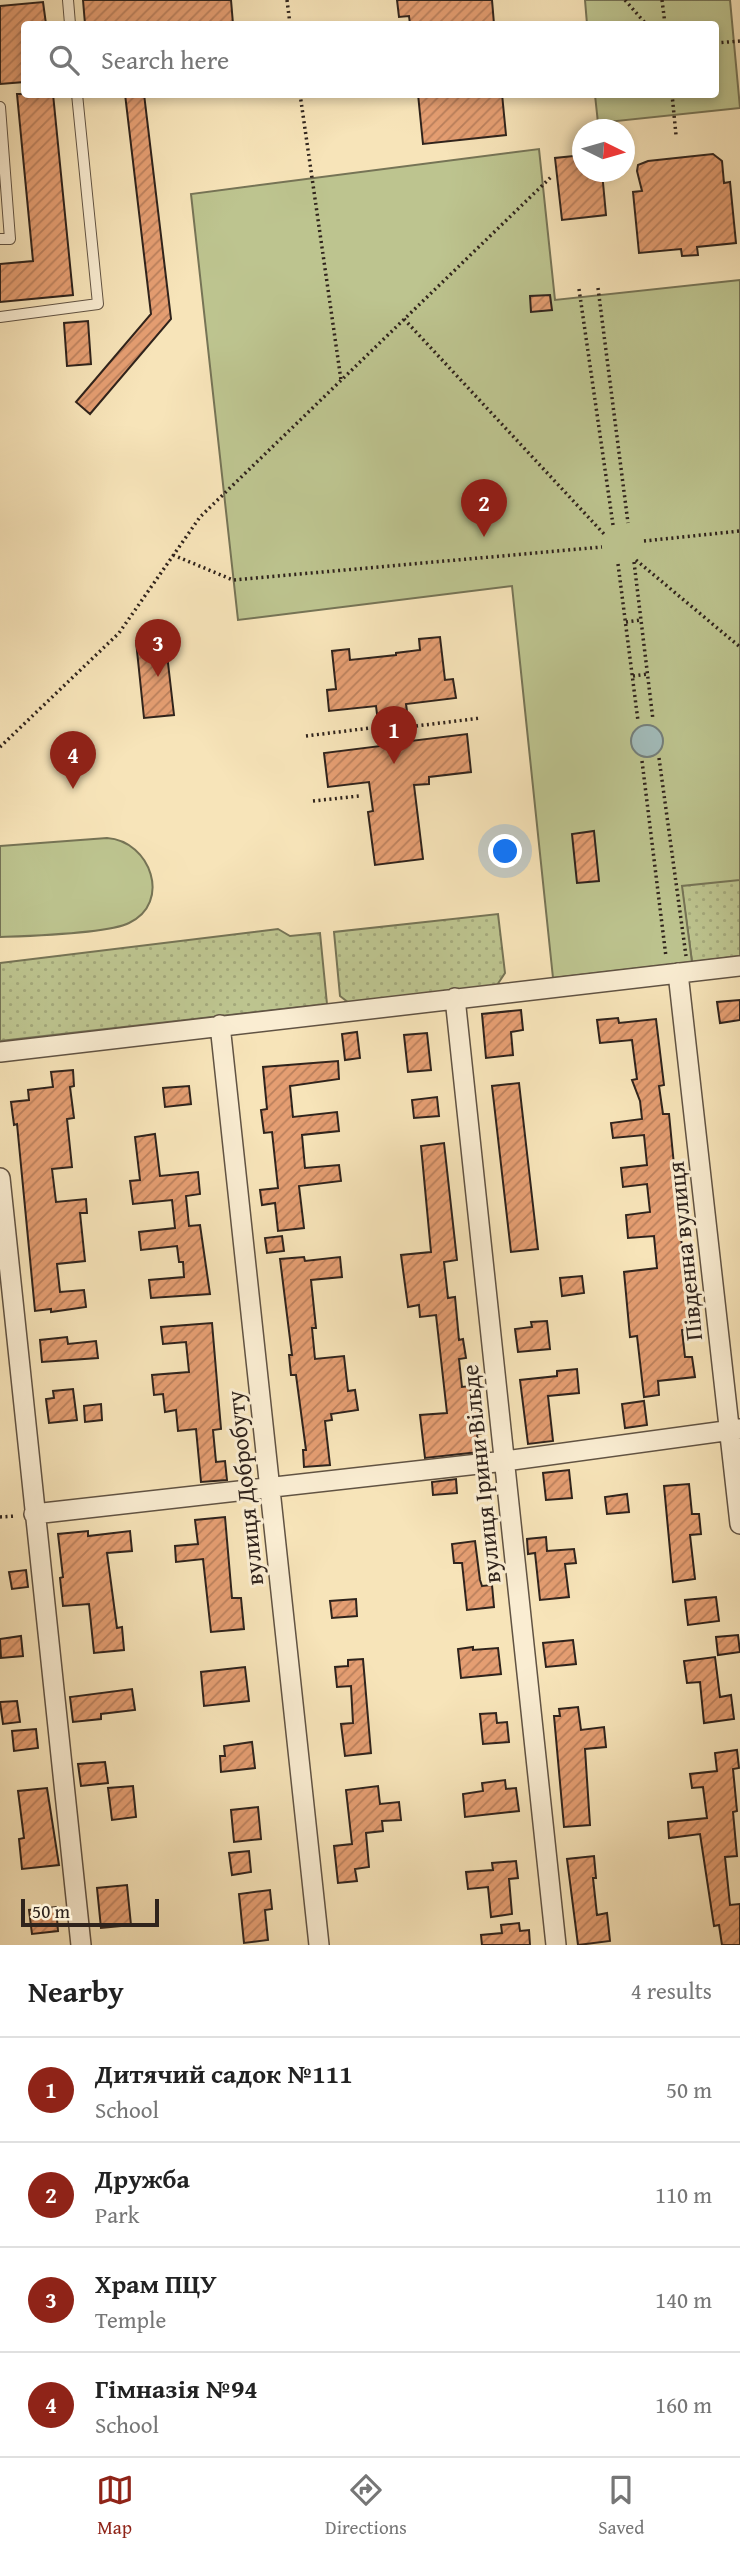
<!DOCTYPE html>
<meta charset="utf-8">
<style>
body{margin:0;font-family:"Gentium Book Plus",serif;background:#f2f2f2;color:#222}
.compass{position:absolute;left:572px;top:119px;width:63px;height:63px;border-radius:50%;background:#fff;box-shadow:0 4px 10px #0003;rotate:95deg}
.scale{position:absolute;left:21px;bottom:18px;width:138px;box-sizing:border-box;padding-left:7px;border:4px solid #2f231c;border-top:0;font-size:19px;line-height:24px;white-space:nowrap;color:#2f231c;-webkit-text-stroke:5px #faedd2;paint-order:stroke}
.you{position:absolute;left:506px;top:852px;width:24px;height:24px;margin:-18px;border:5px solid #fff;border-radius:50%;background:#1a73e8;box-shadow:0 0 0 10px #1a73e833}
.badge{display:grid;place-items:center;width:46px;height:46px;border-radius:50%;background:#8f2418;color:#fff;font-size:23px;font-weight:700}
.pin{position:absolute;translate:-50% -58px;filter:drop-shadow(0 2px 4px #0008)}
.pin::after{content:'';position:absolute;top:37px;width:24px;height:21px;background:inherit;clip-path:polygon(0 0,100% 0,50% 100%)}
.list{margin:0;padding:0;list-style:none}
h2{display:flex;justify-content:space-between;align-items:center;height:91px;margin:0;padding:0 28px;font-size:30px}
h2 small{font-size:23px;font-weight:400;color:#767676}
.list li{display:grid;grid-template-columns:46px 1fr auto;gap:21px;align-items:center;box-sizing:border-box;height:105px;padding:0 28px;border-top:2px solid #e0e0e0}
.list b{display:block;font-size:26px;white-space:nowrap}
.list p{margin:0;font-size:23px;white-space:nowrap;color:#767676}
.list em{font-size:23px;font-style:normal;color:#767676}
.icon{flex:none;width:38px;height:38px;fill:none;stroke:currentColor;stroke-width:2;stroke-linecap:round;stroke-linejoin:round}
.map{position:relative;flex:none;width:740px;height:1945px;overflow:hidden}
.search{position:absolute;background:#fff;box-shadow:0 4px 10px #0003;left:21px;right:21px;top:21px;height:77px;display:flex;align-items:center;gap:18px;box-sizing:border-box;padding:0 24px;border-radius:7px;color:#767676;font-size:26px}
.sheet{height:511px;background:#fff}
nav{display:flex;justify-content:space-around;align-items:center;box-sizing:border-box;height:98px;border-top:2px solid #e0e0e0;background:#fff;font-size:19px;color:#767676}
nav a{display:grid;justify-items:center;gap:4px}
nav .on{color:#8f2418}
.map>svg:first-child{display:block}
</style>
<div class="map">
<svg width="740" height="1945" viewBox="0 0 740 1945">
<defs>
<pattern id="grass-dots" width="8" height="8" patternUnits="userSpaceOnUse" patternTransform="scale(1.75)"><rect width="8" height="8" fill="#bdc48f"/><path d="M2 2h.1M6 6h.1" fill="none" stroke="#a3a87b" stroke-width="1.8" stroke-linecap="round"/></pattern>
<pattern id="building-hatch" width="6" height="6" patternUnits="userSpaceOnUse" patternTransform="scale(1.75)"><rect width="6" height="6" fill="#e59e72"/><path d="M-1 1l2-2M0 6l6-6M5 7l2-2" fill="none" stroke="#ba805d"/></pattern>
</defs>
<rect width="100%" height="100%" fill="#f7e4b9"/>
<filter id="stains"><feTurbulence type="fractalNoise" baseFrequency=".00286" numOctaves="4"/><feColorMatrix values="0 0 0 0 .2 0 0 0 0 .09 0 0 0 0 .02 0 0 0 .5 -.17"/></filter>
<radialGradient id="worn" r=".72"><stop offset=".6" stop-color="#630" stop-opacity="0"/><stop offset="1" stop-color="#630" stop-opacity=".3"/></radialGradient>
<!-- grass -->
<path fill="url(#grass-dots)" stroke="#767456" stroke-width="2" d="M 740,652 L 740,956 L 692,962 L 665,766 Z
M 498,914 L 505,973 L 497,985 L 349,1003 L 340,996 L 334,932 Z
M 278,929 L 290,936 L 320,933 L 327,1004 L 0,1041 L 0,963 Z"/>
<!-- park -->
<path fill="#bdc48f" stroke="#767456" stroke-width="2" d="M 585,0 L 730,0 L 740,108 L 598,123 L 595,95 L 716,94 L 716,24 L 587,24 Z
M 539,149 L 555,300 L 740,280 L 740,880 L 682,886 L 692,962 L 553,978 L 512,586 L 238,620 L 191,194 Z
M 107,838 C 151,841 172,903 129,923 C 107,934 28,936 0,937 L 0,846 Z"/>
<!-- water -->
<path fill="#a2bcbb" stroke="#747f7b" stroke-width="2" d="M631 741a16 16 0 1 1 32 0a16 16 0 1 1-32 0Z"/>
<!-- building -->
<path fill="url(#building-hatch)" stroke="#2f231c" stroke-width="2" d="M 83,0 L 231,0 L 233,24 L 85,24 Z
M 397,0 L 492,0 L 494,24 L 410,24 L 409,16 L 399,17 Z
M 43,2 L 46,24 L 24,24 L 24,82 L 0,84 L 0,6 Z
M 17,94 L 53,94 L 73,295 L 0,302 L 0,264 L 33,261 Z
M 125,94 L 144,94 L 171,319 L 90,414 L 76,402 L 151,314 Z
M 418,94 L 502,94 L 506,135 L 423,144 Z
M 713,154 L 722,161 L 724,183 L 730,182 L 736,243 L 697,247 L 698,255 L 682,256 L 681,249 L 639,253 L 633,192 L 642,191 L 637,171 L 638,165 L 648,161 Z
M 583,155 L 583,172 L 602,172 L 606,215 L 562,220 L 555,158 Z
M 550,295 L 552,310 L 531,312 L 530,296 Z
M 88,321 L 91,364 L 67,366 L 64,323 Z
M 165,637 L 174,715 L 144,718 L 136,641 Z
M 440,637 L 445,680 L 453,679 L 456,698 L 406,704 L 411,741 L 467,734 L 471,772 L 429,777 L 429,784 L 414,785 L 423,859 L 375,865 L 368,812 L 373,811 L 369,782 L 328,787 L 324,753 L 381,746 L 376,706 L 329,711 L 327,690 L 336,689 L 332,651 L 349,649 L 350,660 L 396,655 L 396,653 L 420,650 L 419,639 Z
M 594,831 L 599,881 L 577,883 L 572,834 Z
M 740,1000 L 740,1020 L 720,1023 L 717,1002 Z
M 521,1010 L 523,1030 L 511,1032 L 513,1055 L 486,1058 L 482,1014 Z
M 618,1018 L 619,1023 L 656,1019 L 664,1085 L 659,1086 L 663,1114 L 669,1114 L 690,1329 L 682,1330 L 685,1357 L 692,1357 L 695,1377 L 658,1381 L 659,1395 L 644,1397 L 637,1336 L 630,1337 L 624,1272 L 657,1268 L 654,1236 L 628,1238 L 626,1215 L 650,1212 L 647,1184 L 623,1187 L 621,1168 L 647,1165 L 644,1135 L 613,1138 L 611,1123 L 642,1119 L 640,1101 L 632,1080 L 637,1079 L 632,1040 L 600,1043 L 597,1020 Z
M 357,1032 L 360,1058 L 345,1060 L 342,1034 Z
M 427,1033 L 431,1070 L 408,1072 L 404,1035 Z
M 338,1061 L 339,1079 L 290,1086 L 293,1117 L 337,1112 L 339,1131 L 302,1135 L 305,1168 L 339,1165 L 341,1181 L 299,1186 L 304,1228 L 278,1231 L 275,1203 L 262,1205 L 260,1190 L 278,1188 L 272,1132 L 264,1133 L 261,1110 L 267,1109 L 263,1067 Z
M 73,1070 L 74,1086 L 70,1087 L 74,1118 L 67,1119 L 72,1167 L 52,1169 L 56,1202 L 86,1199 L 87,1213 L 80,1213 L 85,1261 L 57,1264 L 60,1292 L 84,1290 L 86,1307 L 51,1312 L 51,1309 L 35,1311 L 17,1124 L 14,1125 L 11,1102 L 29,1100 L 28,1090 L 53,1087 L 51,1072 Z
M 519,1083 L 538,1249 L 511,1252 L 492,1086 Z
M 189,1086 L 191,1104 L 165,1107 L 163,1088 Z
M 437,1097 L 439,1116 L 414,1118 L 412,1100 Z
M 155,1134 L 160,1176 L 198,1172 L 200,1194 L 186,1196 L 189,1226 L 200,1225 L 210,1294 L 151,1298 L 149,1280 L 184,1277 L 183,1262 L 179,1262 L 177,1246 L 141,1250 L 139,1232 L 175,1228 L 172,1200 L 133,1204 L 130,1181 L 140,1180 L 135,1137 Z
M 444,1143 L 457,1260 L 444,1262 L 448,1298 L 455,1297 L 459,1340 L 463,1339 L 466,1358 L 459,1359 L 462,1387 L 470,1386 L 472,1410 L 483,1409 L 485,1433 L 477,1434 L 479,1452 L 425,1458 L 420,1415 L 447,1413 L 436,1315 L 420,1317 L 419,1305 L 408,1307 L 401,1255 L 431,1252 L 421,1146 Z
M 282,1236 L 284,1251 L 267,1253 L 265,1238 Z
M 304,1257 L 305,1261 L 340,1257 L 342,1277 L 311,1280 L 316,1328 L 312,1328 L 315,1359 L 344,1356 L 348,1391 L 355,1390 L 358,1410 L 331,1414 L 332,1420 L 325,1421 L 330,1465 L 304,1467 L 303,1450 L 306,1450 L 296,1375 L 291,1375 L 289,1355 L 292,1355 L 280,1259 Z
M 582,1276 L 584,1293 L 562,1296 L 560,1278 Z
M 547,1321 L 550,1349 L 518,1352 L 515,1329 L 532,1327 L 531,1322 Z
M 212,1323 L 221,1429 L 213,1430 L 216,1462 L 225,1461 L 227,1480 L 201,1482 L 196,1429 L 178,1431 L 176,1410 L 165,1412 L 163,1394 L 154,1395 L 152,1375 L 189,1372 L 186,1342 L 163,1344 L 161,1327 Z
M 67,1337 L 68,1344 L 96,1341 L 98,1358 L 42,1362 L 40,1340 Z
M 577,1369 L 579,1393 L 548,1396 L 553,1441 L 528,1444 L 520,1380 L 557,1376 L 557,1371 Z
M 73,1389 L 77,1420 L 49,1423 L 46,1399 L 54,1398 L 53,1391 Z
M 644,1401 L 647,1425 L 625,1428 L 622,1404 Z
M 101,1404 L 102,1420 L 85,1422 L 84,1406 Z
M 569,1470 L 572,1498 L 546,1500 L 543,1473 Z
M 456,1479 L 457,1493 L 433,1495 L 432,1482 Z
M 689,1484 L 692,1514 L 699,1514 L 701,1534 L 690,1535 L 695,1579 L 673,1582 L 664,1486 Z
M 627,1494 L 629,1512 L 607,1514 L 605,1497 Z
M 225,1517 L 232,1598 L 241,1598 L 244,1629 L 211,1632 L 203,1559 L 176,1562 L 175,1546 L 198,1544 L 195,1520 Z
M 88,1531 L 88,1536 L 130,1531 L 132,1551 L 107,1553 L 117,1628 L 122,1627 L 124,1650 L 94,1653 L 89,1604 L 63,1606 L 60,1578 L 63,1577 L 58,1534 Z
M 546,1537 L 547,1551 L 574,1549 L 576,1563 L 565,1564 L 569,1597 L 540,1600 L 535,1553 L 528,1554 L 527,1539 Z
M 475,1541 L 480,1580 L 482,1586 L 492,1585 L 494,1607 L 467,1610 L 462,1563 L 454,1563 L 452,1544 Z
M 26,1570 L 28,1587 L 12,1589 L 9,1572 Z
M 716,1597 L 719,1621 L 688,1625 L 685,1600 Z
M 356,1599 L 357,1616 L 332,1618 L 330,1601 Z
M 738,1635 L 740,1652 L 718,1655 L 716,1637 Z
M 21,1636 L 23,1656 L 1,1658 L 0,1639 Z
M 573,1640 L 576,1664 L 546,1667 L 543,1643 Z
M 473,1647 L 473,1650 L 498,1648 L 501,1674 L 461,1678 L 458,1649 Z
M 715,1657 L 720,1697 L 731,1695 L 734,1719 L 704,1723 L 700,1682 L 687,1683 L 684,1661 Z
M 363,1659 L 371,1753 L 345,1756 L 341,1724 L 353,1723 L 351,1686 L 337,1687 L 335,1667 L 348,1666 L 348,1660 Z
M 245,1667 L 249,1701 L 204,1706 L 201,1672 Z
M 132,1689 L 135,1710 L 101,1714 L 101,1719 L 73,1722 L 70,1697 Z
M 17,1701 L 20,1722 L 3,1724 L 0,1702 Z
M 578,1707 L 581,1730 L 604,1727 L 606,1747 L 585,1749 L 590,1825 L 564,1827 L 554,1716 L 560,1716 L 559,1709 Z
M 496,1713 L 497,1723 L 507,1722 L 509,1742 L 483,1744 L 480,1714 Z
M 36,1729 L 38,1748 L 14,1751 L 12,1731 Z
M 252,1742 L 255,1768 L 221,1772 L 220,1756 L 225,1756 L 224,1746 Z
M 737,1750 L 739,1768 L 733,1769 L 737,1811 L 733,1812 L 737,1856 L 725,1857 L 730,1905 L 740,1904 L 740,1945 L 722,1945 L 719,1925 L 714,1926 L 700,1834 L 669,1838 L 668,1822 L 707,1818 L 703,1787 L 692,1788 L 690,1774 L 717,1771 L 715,1753 Z
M 105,1762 L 108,1783 L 81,1786 L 78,1764 Z
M 505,1780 L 506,1789 L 516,1788 L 519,1811 L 465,1817 L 463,1794 L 483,1791 L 482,1783 Z
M 133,1786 L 136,1817 L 112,1820 L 108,1788 Z
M 378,1786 L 380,1804 L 399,1802 L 401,1820 L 382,1821 L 383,1831 L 366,1833 L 369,1867 L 355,1869 L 357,1881 L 338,1883 L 334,1846 L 352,1844 L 346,1790 Z
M 47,1788 L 59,1865 L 22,1869 L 19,1839 L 24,1838 L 18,1791 Z
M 258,1807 L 261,1839 L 234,1842 L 231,1810 Z
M 249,1851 L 251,1872 L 232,1875 L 229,1853 Z
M 594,1856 L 596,1878 L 593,1878 L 597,1915 L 607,1913 L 610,1941 L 578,1945 L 567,1859 Z
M 516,1861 L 518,1878 L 509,1879 L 512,1914 L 491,1917 L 488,1887 L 468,1889 L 466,1872 L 493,1870 L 492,1863 Z
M 127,1885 L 131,1925 L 101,1928 L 97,1888 Z
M 270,1890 L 272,1909 L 265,1910 L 268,1940 L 244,1943 L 239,1894 Z
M 56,1907 L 58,1931 L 32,1934 L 29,1910 Z
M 519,1923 L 520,1931 L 529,1930 L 530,1945 L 482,1945 L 481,1935 L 502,1933 L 501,1925 Z"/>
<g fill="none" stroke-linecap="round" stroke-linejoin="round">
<!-- service casing -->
<g stroke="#615343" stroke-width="12">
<path id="service" d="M 68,0 L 70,24
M 0,107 L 10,239 L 0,239
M 0,317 L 98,304 L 77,94"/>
</g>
<!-- minor casing -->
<g stroke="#615343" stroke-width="22">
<path id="minor" d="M 678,973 L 740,1524
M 455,998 L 556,1945
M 220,1025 L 319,1945
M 0,1052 L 740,966
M 0,1178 L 81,1945
M 34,1514 L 505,1461 L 740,1429"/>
</g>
<!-- path -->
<path stroke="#2f231c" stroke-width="3.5" stroke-dasharray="2 3.5" stroke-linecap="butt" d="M 287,0 L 290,24
M 625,0 L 646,24
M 662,0 L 665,24
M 716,43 L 740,41
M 300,94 L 341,380
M 672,94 L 676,135
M 598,288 L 628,523
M 579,289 L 613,525
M 404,319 L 604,534
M 644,541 L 740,531
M 173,555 L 233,580 L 602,547
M 636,560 L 740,647
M 634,562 L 653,720
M 618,564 L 638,721
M 626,622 L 641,620
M 633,676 L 648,674
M 416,726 L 481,718
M 306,736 L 370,728
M 0,747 L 119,633 L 200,517 L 551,177
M 659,758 L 686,956
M 642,761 L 666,957
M 313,801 L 359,796
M 0,1517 L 15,1516"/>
<!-- service -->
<use href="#service" stroke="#faedd2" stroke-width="10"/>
<!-- minor -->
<use href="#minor" stroke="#faedd2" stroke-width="19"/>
</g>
<g text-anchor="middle" stroke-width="6" stroke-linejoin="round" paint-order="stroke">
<!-- street labels -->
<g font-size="24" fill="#2f231c" stroke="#faedd2">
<text transform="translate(685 1251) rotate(-96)" y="8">Південна вулиця</text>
<text transform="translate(481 1474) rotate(-96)" y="8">вулиця Ірини Вільде</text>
<text transform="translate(245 1488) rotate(-96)" y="8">вулиця Добробуту</text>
</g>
</g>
<rect width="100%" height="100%" filter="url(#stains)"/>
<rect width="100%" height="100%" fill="url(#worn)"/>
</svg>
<svg class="compass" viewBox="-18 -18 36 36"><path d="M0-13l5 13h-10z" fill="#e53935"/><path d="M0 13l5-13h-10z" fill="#767676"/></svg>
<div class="scale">50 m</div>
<div class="you"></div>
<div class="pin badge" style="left:394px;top:764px">1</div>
<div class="pin badge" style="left:484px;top:537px">2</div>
<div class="pin badge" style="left:158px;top:677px">3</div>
<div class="pin badge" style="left:73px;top:789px">4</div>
<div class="search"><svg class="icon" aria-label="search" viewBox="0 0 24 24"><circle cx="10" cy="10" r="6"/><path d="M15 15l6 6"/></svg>Search here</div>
</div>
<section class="sheet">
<h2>Nearby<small>4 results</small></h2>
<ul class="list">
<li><span class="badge">1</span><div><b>Дитячий садок №111</b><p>School</p></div><em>50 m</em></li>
<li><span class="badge">2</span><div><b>Дружба</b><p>Park</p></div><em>110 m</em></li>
<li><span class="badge">3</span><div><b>Храм ПЦУ</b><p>Temple</p></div><em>140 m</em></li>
<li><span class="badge">4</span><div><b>Гімназія №94</b><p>School</p></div><em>160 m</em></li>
</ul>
</section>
<nav>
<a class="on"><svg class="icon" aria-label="map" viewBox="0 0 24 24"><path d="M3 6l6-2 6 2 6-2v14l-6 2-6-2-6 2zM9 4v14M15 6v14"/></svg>Map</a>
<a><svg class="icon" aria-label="directions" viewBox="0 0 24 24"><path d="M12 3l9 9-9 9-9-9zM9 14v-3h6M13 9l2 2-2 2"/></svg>Directions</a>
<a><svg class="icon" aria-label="saved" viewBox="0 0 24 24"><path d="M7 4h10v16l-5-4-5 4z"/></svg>Saved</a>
</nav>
